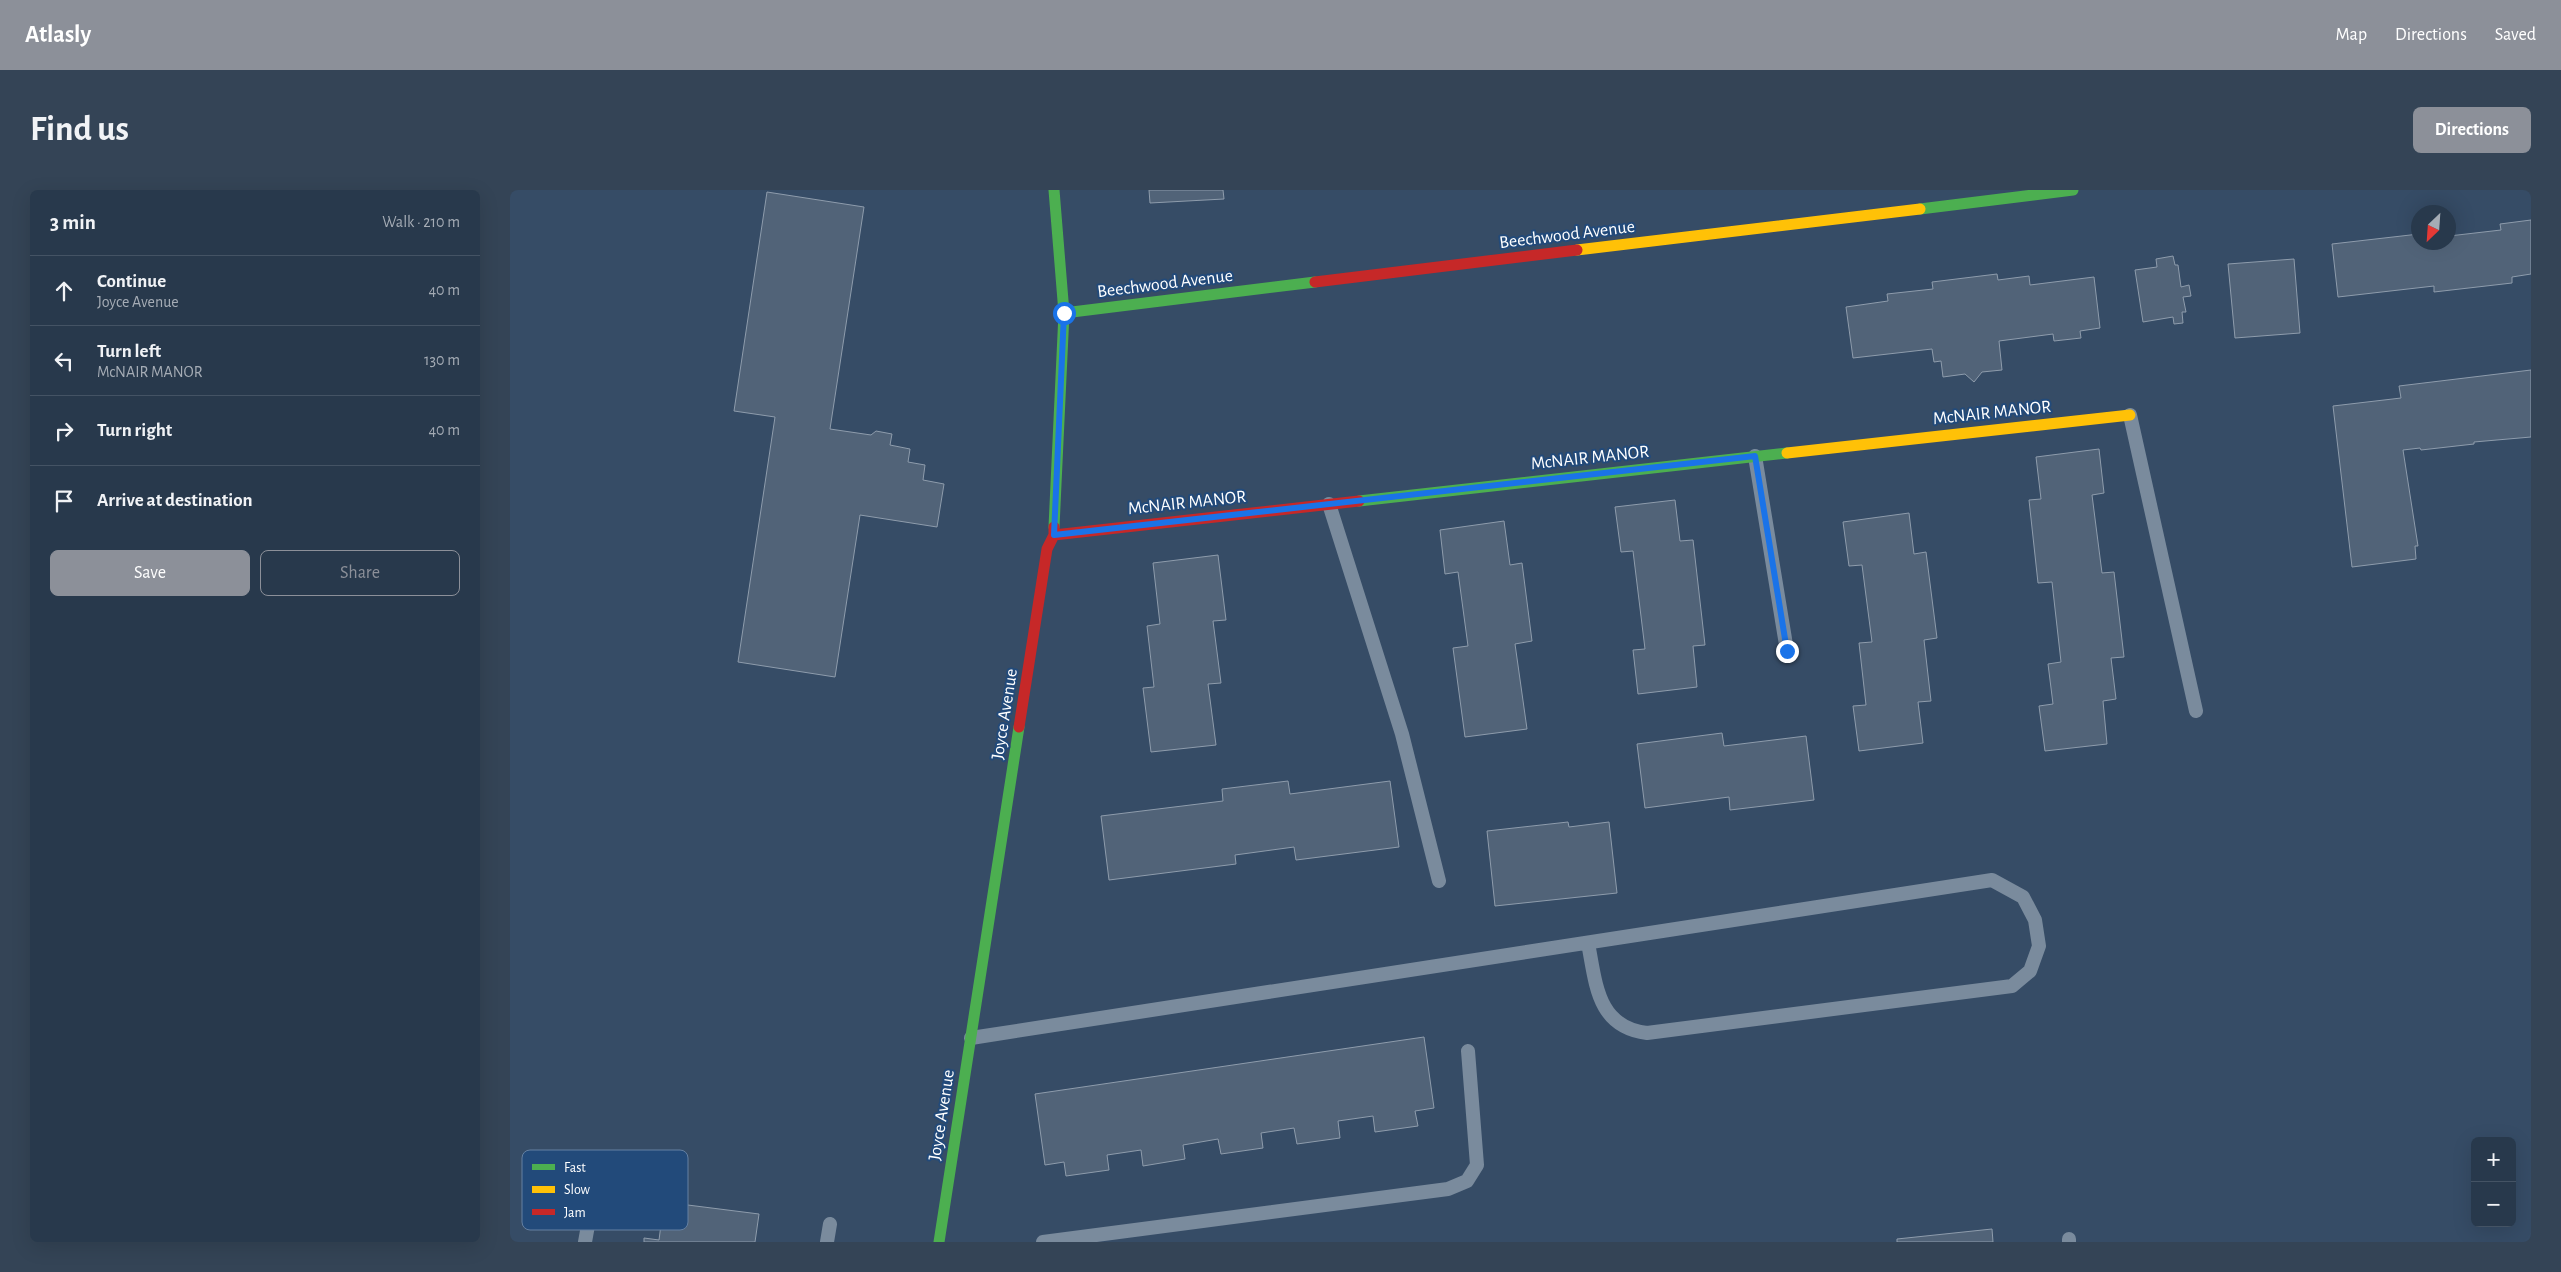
<!DOCTYPE html>
<meta charset="utf-8">
<style>
body{margin:0;font-family:"Alegreya Sans",sans-serif;background:#344456;color:#f1f3f6}
.controls{position:absolute;right:15px;bottom:15px;display:grid;overflow:hidden;border-radius:8px;box-shadow:0 5px 20px #0002}
.controls button{width:45px;height:45px;display:grid;place-items:center;padding:0;border:0;border-bottom:1px solid #445364;background:#28394c;color:#f1f3f6;font:25px sans-serif}
.compass{position:absolute;left:1901px;top:15px;width:45px;height:45px;border-radius:50%;background:#28394c;box-shadow:0 5px 20px #0002;rotate:205deg}
.stop{position:absolute;width:15px;height:15px;margin:-11px;border:4px solid #1a73e8;border-radius:50%;background:#fff}
.stop.end{background:#1a73e8;border-color:#fff;box-shadow:0 1px 5px #0008}
.list{margin:0;padding:0;list-style:none}
h2{display:flex;justify-content:space-between;align-items:center;height:65px;margin:0;padding:0 20px;font-size:21px}
h2 small{font-size:16px;font-weight:400;color:#a5acb5}
.list li{display:grid;grid-template-columns:32px 1fr auto;gap:15px;align-items:center;box-sizing:border-box;height:70px;padding:0 20px;border-top:1px solid #445364}
.list b{display:block;font-size:19px;white-space:nowrap}
.list p{margin:0;font-size:16px;white-space:nowrap;color:#a5acb5}
.list em{font-size:16px;font-style:normal;color:#a5acb5}
.actions{display:flex;gap:10px;padding:15px 20px}
.actions a{flex:1;padding:11px 0;border:1px solid #8c9099;border-radius:8px;text-align:center;font-size:18px;color:#8c9099}
.actions .main{background:#8c9099;color:#fff}
.icon{flex:none;width:28px;height:28px;fill:none;stroke:currentColor;stroke-width:2;stroke-linecap:round;stroke-linejoin:round}
.map{position:relative;flex:none;width:2021px;height:1052px;overflow:hidden;border-radius:8px}
header{display:flex;align-items:center;gap:30px;box-sizing:border-box;height:70px;padding:0 25px;background:#8c9099;color:#fff}
header strong{font-size:24px}
nav{display:flex;gap:28px;margin-inline-start:auto;font-size:18px}
.intro{display:flex;align-items:center;justify-content:space-between;box-sizing:border-box;height:120px;padding:0 30px}
h1{margin:0;font-size:35px}
.button{padding:12px 22px;border-radius:8px;background:#8c9099;color:#fff;font-size:18px;font-weight:700}
main{display:flex;gap:30px;padding:0 30px}
aside{flex:1;background:#28394c;border-radius:8px;box-shadow:0 5px 20px #0002}
.map>svg:first-child{display:block}
</style>
<header>
<strong>Atlasly</strong>
<nav><a>Map</a><a>Directions</a><a>Saved</a></nav>
</header>
<div class="intro"><h1>Find us</h1><a class="button">Directions</a></div>
<main>
<aside>
<h2>3 min<small>Walk · 210 m</small></h2>
<ul class="list">
<li><svg class="icon" aria-label="ahead" viewBox="0 0 24 24"><path d="M12 20V5M6 11l6-6 6 6"/></svg><div><b>Continue</b><p>Joyce Avenue</p></div><em>40 m</em></li>
<li><svg class="icon" aria-label="left" viewBox="0 0 24 24"><path d="M17 20v-9H6M10 6l-5 5 5 5"/></svg><div><b>Turn left</b><p>McNAIR MANOR</p></div><em>130 m</em></li>
<li><svg class="icon" aria-label="right" viewBox="0 0 24 24"><path d="M7 20v-9h11M14 6l5 5-5 5"/></svg><div><b>Turn right</b></div><em>40 m</em></li>
<li><svg class="icon" aria-label="arrive" viewBox="0 0 24 24"><path d="M6 21V4h12l-3 4 3 4H6"/></svg><div><b>Arrive at destination</b></div></li>
</ul>
<div class="actions"><a class="main">Save</a><a>Share</a></div>
</aside>
<div class="map">
<svg width="2021" height="1052" viewBox="0 0 2021 1052">
<rect width="100%" height="100%" fill="#364c66"/>
<!-- building -->
<path fill="#516378" stroke="#8e9cac" d="M 639,0 L 713,0 L 714,9 L 640,13 Z
M 257,2 L 354,17 L 320,239 L 361,245 L 366,241 L 382,244 L 380,255 L 400,259 L 398,272 L 415,275 L 413,290 L 434,294 L 427,337 L 350,325 L 325,487 L 228,472 L 265,227 L 224,221 Z
M 2021,30 L 2021,84 L 2002,87 L 2002,93 L 1924,102 L 1924,96 L 1828,107 L 1822,54 L 1909,44 L 1909,52 L 1939,52 L 1939,46 L 1991,40 L 1990,34 Z
M 1663,66 L 1665,75 L 1668,75 L 1671,97 L 1679,95 L 1681,106 L 1673,107 L 1676,122 L 1672,122 L 1673,133 L 1664,134 L 1663,127 L 1633,132 L 1625,80 L 1647,77 L 1646,69 Z
M 1784,69 L 1790,143 L 1725,148 L 1718,74 Z
M 1487,84 L 1488,90 L 1519,86 L 1520,95 L 1584,87 L 1590,138 L 1570,141 L 1571,148 L 1544,151 L 1543,144 L 1489,151 L 1492,180 L 1472,182 L 1464,192 L 1455,184 L 1433,187 L 1431,171 L 1424,172 L 1422,159 L 1343,168 L 1336,117 L 1378,111 L 1377,104 L 1423,99 L 1422,92 Z
M 2021,180 L 2021,247 L 1964,252 L 1964,254 L 1911,260 L 1910,258 L 1893,260 L 1908,356 L 1905,356 L 1906,369 L 1842,377 L 1823,216 L 1891,208 L 1889,196 Z
M 1589,259 L 1594,303 L 1582,305 L 1592,383 L 1604,382 L 1614,467 L 1601,468 L 1606,509 L 1593,511 L 1597,554 L 1535,561 L 1529,516 L 1543,514 L 1538,474 L 1551,472 L 1542,392 L 1528,393 L 1519,310 L 1531,309 L 1526,267 Z
M 1165,310 L 1170,351 L 1183,350 L 1195,455 L 1183,456 L 1187,497 L 1128,504 L 1123,460 L 1135,459 L 1123,361 L 1111,362 L 1105,317 Z
M 1399,323 L 1404,364 L 1416,362 L 1427,448 L 1414,450 L 1421,511 L 1408,512 L 1413,553 L 1349,561 L 1343,516 L 1356,515 L 1349,453 L 1362,452 L 1352,375 L 1339,376 L 1333,332 Z
M 994,331 L 1000,375 L 1012,373 L 1022,451 L 1005,454 L 1017,539 L 955,547 L 943,458 L 958,456 L 948,382 L 935,384 L 930,340 Z
M 708,365 L 716,430 L 703,431 L 711,493 L 698,494 L 706,555 L 641,562 L 633,498 L 644,497 L 637,436 L 650,434 L 643,373 Z
M 1212,543 L 1214,556 L 1296,546 L 1304,610 L 1220,620 L 1219,607 L 1135,618 L 1127,554 Z
M 778,591 L 780,604 L 880,591 L 889,657 L 786,670 L 784,657 L 725,665 L 726,674 L 599,690 L 591,626 L 713,611 L 712,599 Z
M 1058,632 L 1059,637 L 1099,632 L 1107,703 L 985,716 L 977,641 Z
M 914,847 L 924,918 L 905,921 L 908,936 L 865,942 L 863,926 L 828,931 L 830,948 L 787,954 L 784,938 L 751,943 L 753,958 L 711,964 L 708,949 L 673,955 L 675,969 L 633,976 L 631,960 L 597,965 L 599,980 L 556,986 L 554,972 L 535,975 L 525,904 Z
M 154,1012 L 249,1024 L 245,1052 L 134,1052 L 134,1048 L 149,1050 Z
M 1482,1039 L 1483,1052 L 1387,1052 L 1387,1049 Z"/>
<g fill="none" stroke-linecap="round" stroke-linejoin="round">
<!-- lane -->
<path stroke="#7a8b9d" stroke-width="14" d="M 1620,225 L 1686,521
M 1245,266 L 1277,461
M 819,314 L 892,544 L 929,691
M 461,848 L 1482,690 L 1513,707 L 1525,730 L 1529,756 L 1520,781 L 1502,796 L 1137,843 C 1087,837 1086,794 1078,753
M 1559,1049 L 1559,1052
M 75,1052 L 82,1013
M 317,1052 L 320,1034
M 533,1052 L 938,999 L 957,991 L 967,975 L 958,861"/>
<!-- fast -->
<path stroke="#4caf50" stroke-width="11" d="M 544,0 L 554,123 L 544,337
M 1410,19 L 1563,0
M 554,123 L 805,92
M 849,311 L 1277,263
M 429,1052 L 509,537"/>
<!-- slow -->
<path stroke="#ffc107" stroke-width="11" d="M 1067,60 L 1410,19
M 1277,263 L 1620,225"/>
<!-- jam -->
<path stroke="#c62828" stroke-width="11" d="M 805,92 L 1067,60
M 544,345 L 849,311
M 509,537 L 537,359 L 544,345 L 544,337"/>
</g>
<g fill="none" stroke-linecap="round" stroke-linejoin="round">
<!-- route -->
<path stroke="#1a73e8" stroke-width="6" d="M 554,123 L 544,345 L 1245,266 L 1277,461"/>
</g>
<g text-anchor="middle" stroke-width="4" stroke-linejoin="round" paint-order="stroke">
<!-- street labels -->
<g font-size="18" fill="#fff" stroke="#224a7a">
<text transform="translate(1057 44) rotate(-7)" y="6">Beechwood Avenue</text>
<text transform="translate(655 93) rotate(-7)" y="6">Beechwood Avenue</text>
<text transform="translate(1482 222) rotate(-6)" y="6">McNAIR MANOR</text>
<text transform="translate(1080 267) rotate(-6)" y="6">McNAIR MANOR</text>
<text transform="translate(677 312) rotate(-6)" y="6">McNAIR MANOR</text>
<text transform="translate(494 524) rotate(-81)" y="6">Joyce Avenue</text>
<text transform="translate(431 925) rotate(-81)" y="6">Joyce Avenue</text>
</g>
</g>
<!-- legend -->
<rect x="12" y="960" width="166" height="80" rx="8" fill="#224a7a" stroke="#6480a2" stroke-width="1"/>
<rect x="22" y="974" width="23" height="6" fill="#4caf50"/>
<rect x="22" y="996" width="23" height="7" fill="#ffc107"/>
<rect x="22" y="1019" width="23" height="6" fill="#c62828"/>
<g font-size="14" fill="#fff">
<text x="54" y="982">Fast</text>
<text x="54" y="1004">Slow</text>
<text x="54" y="1027">Jam</text>
</g>
</svg>
<div class="controls">
<button>+</button>
<button>−</button>
</div>
<svg class="compass" viewBox="-18 -18 36 36"><path d="M0-13l5 13h-10z" fill="#e53935"/><path d="M0 13l5-13h-10z" fill="#a5acb5"/></svg>
<div class="stop" style="left:554px;top:123px"></div>
<div class="stop end" style="left:1277px;top:461px"></div>
</div>
</main>
